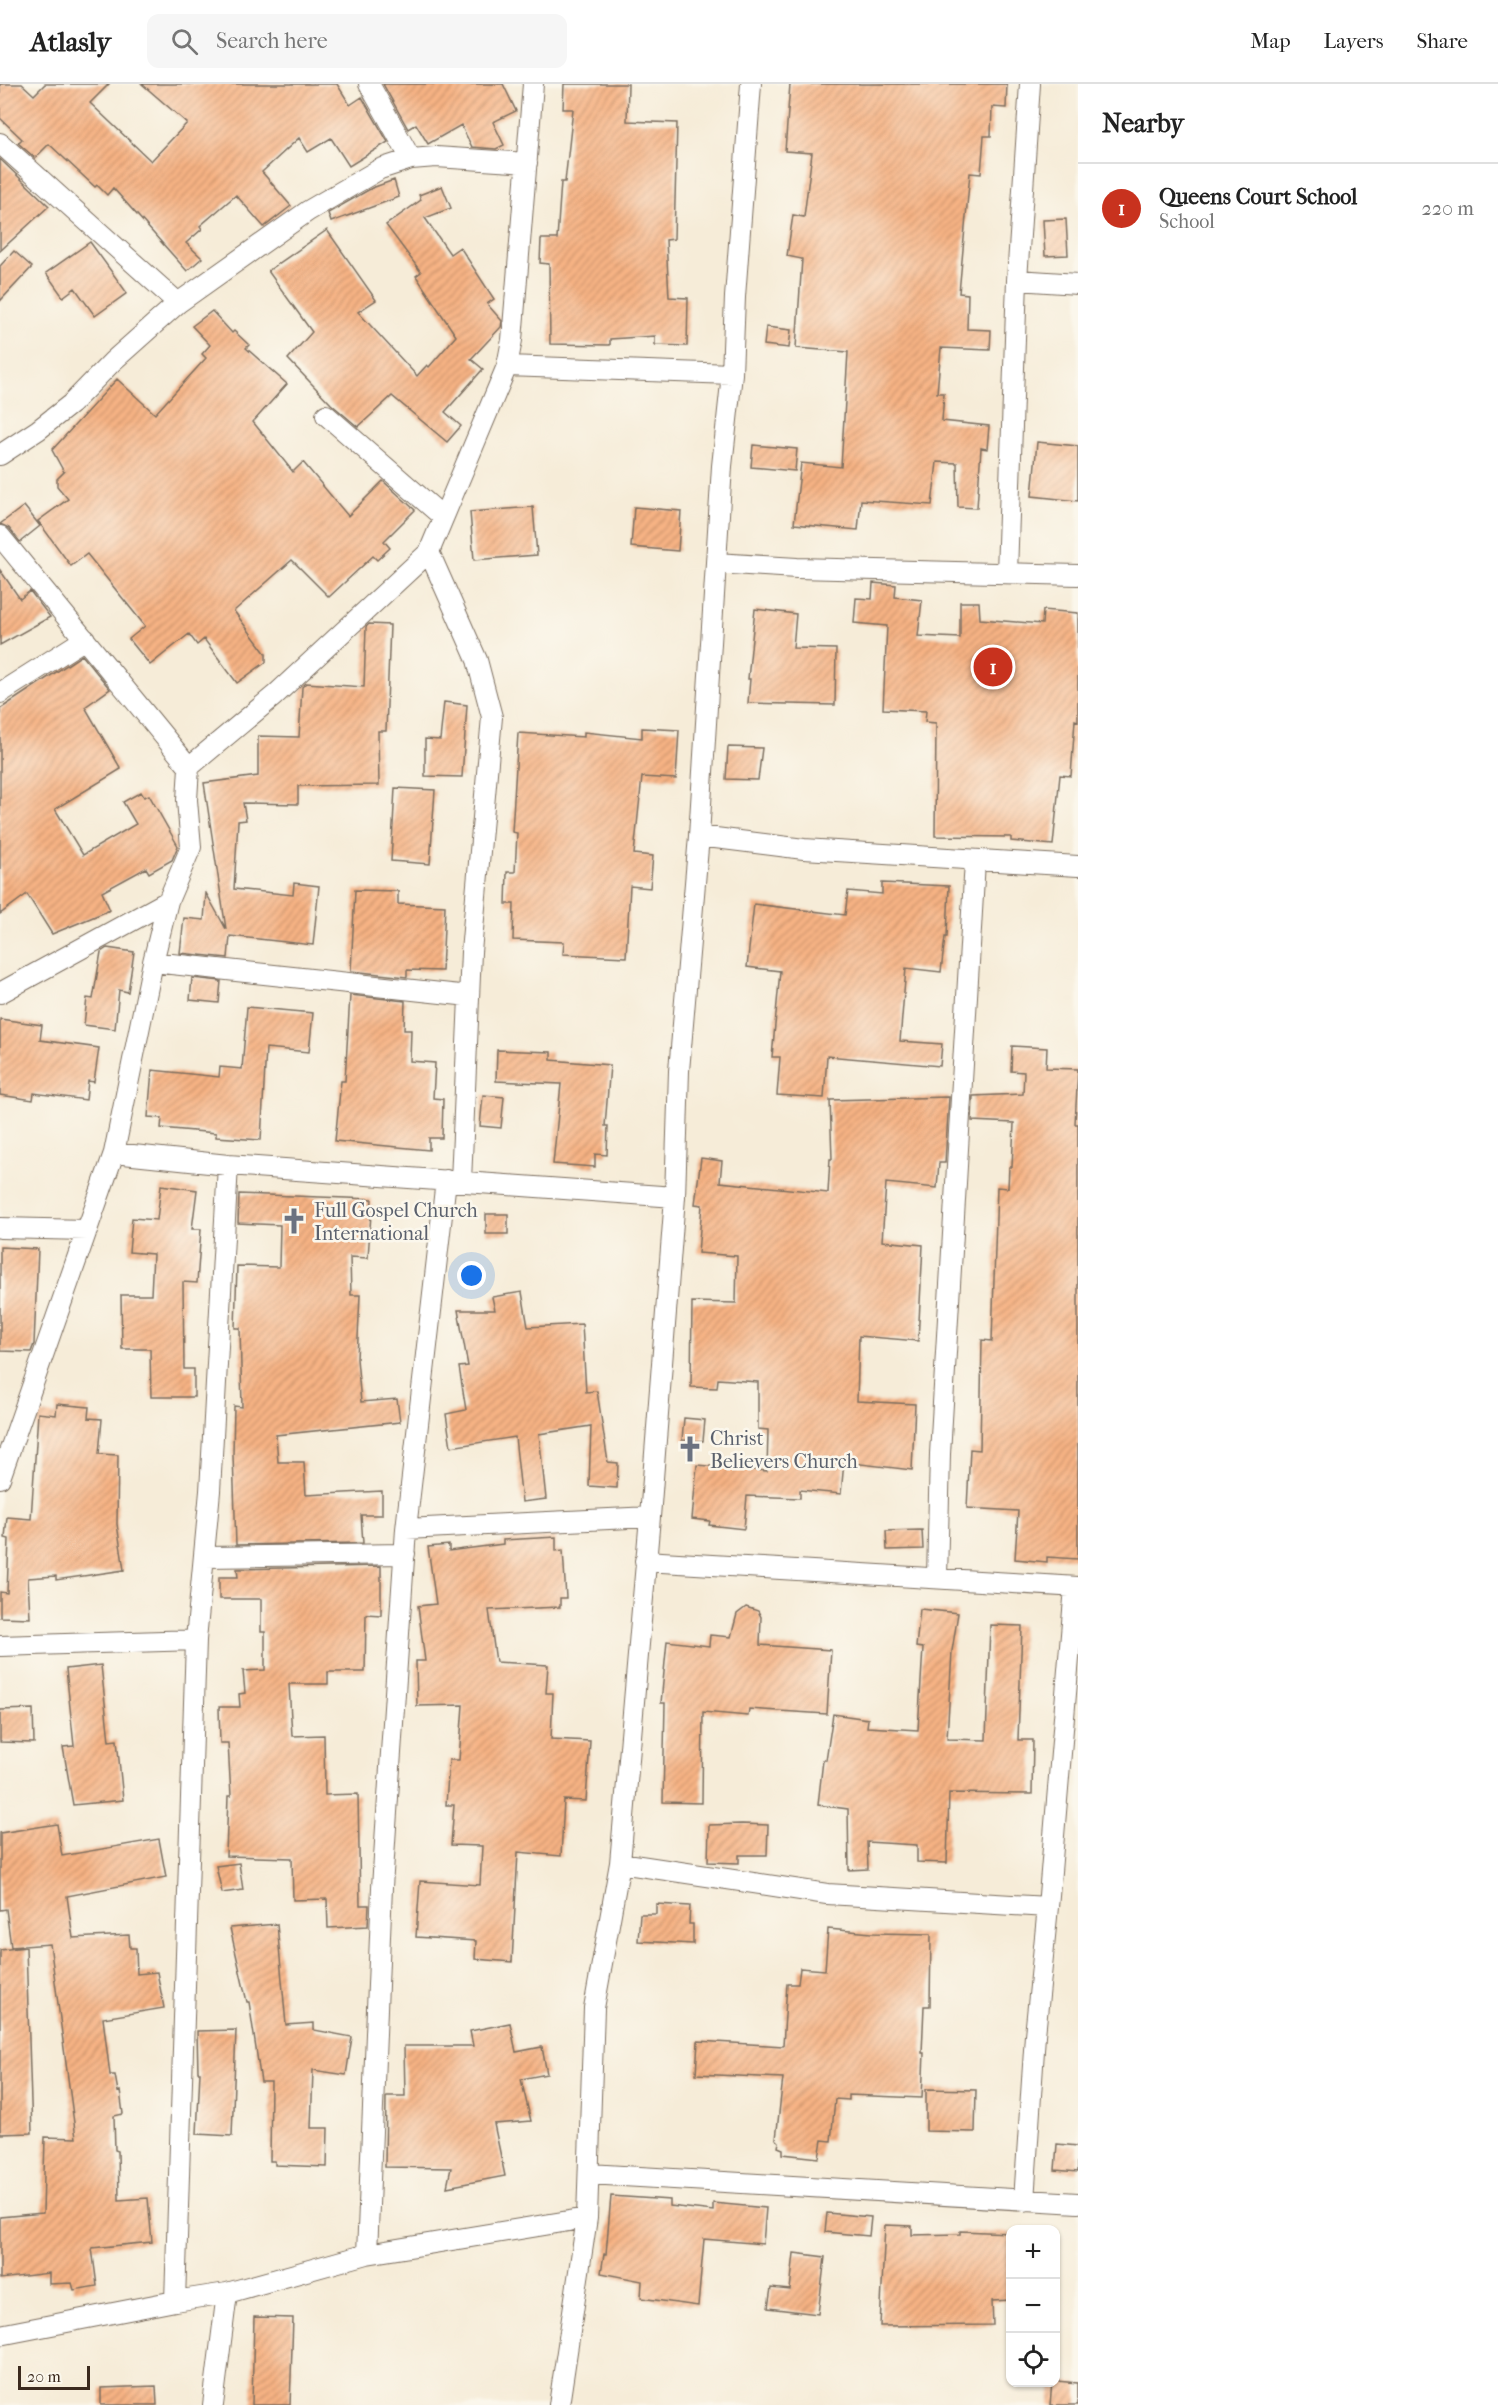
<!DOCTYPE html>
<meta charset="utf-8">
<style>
body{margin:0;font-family:"IM FELL French Canon",serif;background:#f6f6f6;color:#222}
.controls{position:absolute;right:18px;bottom:18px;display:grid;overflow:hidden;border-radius:12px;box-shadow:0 2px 4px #0004}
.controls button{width:54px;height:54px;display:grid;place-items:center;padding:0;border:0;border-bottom:2px solid #e0e0e0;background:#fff;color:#222;font:30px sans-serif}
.scale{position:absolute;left:18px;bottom:15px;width:72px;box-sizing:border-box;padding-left:6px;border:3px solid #3b2a1e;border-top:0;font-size:16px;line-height:21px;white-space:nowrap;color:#3b2a1e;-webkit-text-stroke:4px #fbf7ec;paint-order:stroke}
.you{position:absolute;left:472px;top:1192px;width:21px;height:21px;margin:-15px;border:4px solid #fff;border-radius:50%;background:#1a73e8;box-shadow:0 0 0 9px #1a73e833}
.badge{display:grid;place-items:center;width:39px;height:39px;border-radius:50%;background:#c8321e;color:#fff;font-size:20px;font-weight:700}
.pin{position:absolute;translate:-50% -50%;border:3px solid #fff;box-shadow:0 2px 6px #0006}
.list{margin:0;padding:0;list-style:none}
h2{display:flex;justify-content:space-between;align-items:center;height:78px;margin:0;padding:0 24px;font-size:26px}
h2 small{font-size:20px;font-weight:400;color:#767676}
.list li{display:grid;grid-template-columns:39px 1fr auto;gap:18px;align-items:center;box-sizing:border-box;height:90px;padding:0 24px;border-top:2px solid #e0e0e0}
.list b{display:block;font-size:22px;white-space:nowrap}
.list p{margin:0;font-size:20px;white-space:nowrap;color:#767676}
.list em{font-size:20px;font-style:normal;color:#767676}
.icon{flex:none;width:33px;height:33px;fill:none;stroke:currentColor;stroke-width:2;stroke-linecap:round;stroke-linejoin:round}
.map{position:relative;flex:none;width:1078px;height:2321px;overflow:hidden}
header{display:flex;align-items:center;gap:36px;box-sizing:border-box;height:84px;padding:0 30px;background:#fff;border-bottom:2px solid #e0e0e0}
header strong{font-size:28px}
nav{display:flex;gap:33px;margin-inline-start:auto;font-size:21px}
.search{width:420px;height:54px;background:#f6f6f6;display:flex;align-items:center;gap:15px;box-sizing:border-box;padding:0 21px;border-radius:12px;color:#767676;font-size:22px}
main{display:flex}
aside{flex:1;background:#fff}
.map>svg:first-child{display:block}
</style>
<header>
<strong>Atlasly</strong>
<div class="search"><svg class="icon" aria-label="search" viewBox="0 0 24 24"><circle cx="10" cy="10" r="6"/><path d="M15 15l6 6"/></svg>Search here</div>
<nav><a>Map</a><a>Layers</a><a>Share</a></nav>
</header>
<main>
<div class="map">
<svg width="1078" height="2321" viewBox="0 0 1078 2321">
<defs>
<pattern id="building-hatch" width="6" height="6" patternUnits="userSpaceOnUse" patternTransform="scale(1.5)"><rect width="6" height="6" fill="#f7b384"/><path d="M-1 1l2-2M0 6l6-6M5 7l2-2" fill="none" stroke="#c9926b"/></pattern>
</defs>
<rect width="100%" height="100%" fill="#fbf7ec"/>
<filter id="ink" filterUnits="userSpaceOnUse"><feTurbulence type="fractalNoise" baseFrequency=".0167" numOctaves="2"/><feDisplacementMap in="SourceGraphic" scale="12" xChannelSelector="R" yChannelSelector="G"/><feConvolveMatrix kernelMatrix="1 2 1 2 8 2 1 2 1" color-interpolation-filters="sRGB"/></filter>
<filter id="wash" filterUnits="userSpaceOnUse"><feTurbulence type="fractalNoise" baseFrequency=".008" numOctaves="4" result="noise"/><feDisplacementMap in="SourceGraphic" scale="24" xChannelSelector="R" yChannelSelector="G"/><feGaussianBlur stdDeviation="1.35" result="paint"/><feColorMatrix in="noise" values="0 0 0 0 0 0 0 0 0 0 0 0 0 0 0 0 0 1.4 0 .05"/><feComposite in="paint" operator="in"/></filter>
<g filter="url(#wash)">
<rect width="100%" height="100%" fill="#f6ecd8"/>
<g id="blocks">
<!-- building -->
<path fill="url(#building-hatch)" d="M 0,0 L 22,0 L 34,11 L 45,0 L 109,0 L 90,19 L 151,77 L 187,39 L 142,0 L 337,0 L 350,21 L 362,13 L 388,58 L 349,82 L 331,54 L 308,68 L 299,54 L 262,88 L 291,122 L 264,143 L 236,111 L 200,142 L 202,145 L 186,159 L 202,174 L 187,187 L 113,104 L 107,111 L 97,101 L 95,103 L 49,60 L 35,74 L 18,59 L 22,55 L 0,34 Z
M 383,0 L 503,0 L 516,27 L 493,38 L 504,61 L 496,65 L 472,63 L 461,41 L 428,60 L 416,40 L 408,45 Z
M 564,0 L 628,0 L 627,37 L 677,39 L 674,155 L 666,156 L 669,213 L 688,214 L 687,262 L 655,261 L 655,252 L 610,255 L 610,261 L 550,260 L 549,180 L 540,179 L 541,155 L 557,155 L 561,98 L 565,98 L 573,25 L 563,25 Z
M 790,0 L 1007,0 L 1006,24 L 992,23 L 991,52 L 984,52 L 981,90 L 970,89 L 959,209 L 968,210 L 967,245 L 991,246 L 990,266 L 941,264 L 937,309 L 944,309 L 942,337 L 989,342 L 987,365 L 981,364 L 977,424 L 958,423 L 957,379 L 937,378 L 932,421 L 861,416 L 858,446 L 794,440 L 801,379 L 841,383 L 848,268 L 796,264 L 802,175 L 787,172 L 793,131 L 804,133 L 812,69 L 785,67 Z
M 0,75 L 49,122 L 0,167 Z
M 394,96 L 399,113 L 331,138 L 328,129 L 372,104 Z
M 442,102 L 451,124 L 425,134 L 450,170 L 460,163 L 494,215 L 487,220 L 502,237 L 501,243 L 471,275 L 483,285 L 445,328 L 461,342 L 447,358 L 392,312 L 358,343 L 331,320 L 288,275 L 312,248 L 268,187 L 327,146 L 376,216 L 358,228 L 417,292 L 427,281 L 429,283 L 456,252 L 416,192 L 421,188 L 386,141 L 421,116 L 419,111 Z
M 1066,135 L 1068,171 L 1045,172 L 1043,136 Z
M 90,158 L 127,209 L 95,232 L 75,204 L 63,213 L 46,189 Z
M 14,167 L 32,183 L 0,217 L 0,182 Z
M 212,227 L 232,249 L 234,247 L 249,261 L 246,264 L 287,300 L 253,338 L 293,388 L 303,378 L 348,432 L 383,397 L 415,426 L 384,457 L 390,464 L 377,476 L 373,472 L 329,513 L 292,476 L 234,527 L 266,570 L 266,578 L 237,599 L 204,555 L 197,561 L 189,550 L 150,581 L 129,555 L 145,542 L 87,470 L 71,482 L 38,437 L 68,415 L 57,402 L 57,395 L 64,388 L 52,366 L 117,295 L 155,330 L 206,274 L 202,270 L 210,261 L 192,242 Z
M 766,243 L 791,246 L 789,264 L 764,261 Z
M 1037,358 L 1078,362 L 1078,417 L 1032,412 Z
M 753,361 L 797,365 L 795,387 L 751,383 Z
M 24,422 L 40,442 L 20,458 L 9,444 L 0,440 Z
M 533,423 L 537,471 L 474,476 L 470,428 Z
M 634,423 L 681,427 L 678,467 L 631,463 Z
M 0,486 L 20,515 L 30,507 L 50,533 L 0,561 Z
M 873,499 L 896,501 L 895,513 L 922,516 L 918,552 L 960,554 L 960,518 L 979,518 L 980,535 L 1042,540 L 1043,526 L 1078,529 L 1078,637 L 1075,636 L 1071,692 L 1060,691 L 1053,761 L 1011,757 L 1011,753 L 935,752 L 936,639 L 925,638 L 926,627 L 883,625 L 887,542 L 854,539 L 856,514 L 872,515 Z
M 755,525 L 796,530 L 793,564 L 836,565 L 835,621 L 748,619 L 750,595 L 748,595 Z
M 369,540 L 390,541 L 386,647 L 378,647 L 379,701 L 298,702 L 298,720 L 243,719 L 246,736 L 238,737 L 234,805 L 293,811 L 294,799 L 319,802 L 313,861 L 230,852 L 228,874 L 180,869 L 184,834 L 204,836 L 206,809 L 226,845 L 204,699 L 258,692 L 258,652 L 299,653 L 302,603 L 306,599 L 364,603 L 366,543 Z
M 82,571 L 110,605 L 85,623 L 121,685 L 55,725 L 83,771 L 136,740 L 123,718 L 141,708 L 144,713 L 149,711 L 178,762 L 172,776 L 149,789 L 146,784 L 102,808 L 110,826 L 52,850 L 27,810 L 0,830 L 0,625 Z
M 444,618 L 467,621 L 462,693 L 425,692 L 425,655 L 440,656 Z
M 642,644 L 679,646 L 676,695 L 642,693 L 634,770 L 653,772 L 650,804 L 630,802 L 626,873 L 563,870 L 564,858 L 513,856 L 514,820 L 506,820 L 507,788 L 515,788 L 517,749 L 512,748 L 518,649 L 584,653 L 584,648 L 642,654 Z
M 728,663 L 762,664 L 758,696 L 726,695 Z
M 395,704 L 435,706 L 430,780 L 391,777 Z
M 882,799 L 949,802 L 947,853 L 945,853 L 941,888 L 906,884 L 900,957 L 942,960 L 940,982 L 827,972 L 824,1014 L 777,1011 L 780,973 L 772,973 L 780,887 L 747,883 L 754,820 L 845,831 L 848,807 L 882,810 Z
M 355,806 L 398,807 L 398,820 L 445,822 L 442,887 L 407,886 L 407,893 L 351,887 Z
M 107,864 L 134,868 L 128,908 L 119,906 L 115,945 L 84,941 L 87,914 L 93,915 L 101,868 Z
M 192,894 L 221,897 L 219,919 L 190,916 Z
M 350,911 L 405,917 L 404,946 L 411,946 L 410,977 L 435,979 L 433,1014 L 443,1015 L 442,1054 L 429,1054 L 429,1066 L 335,1057 L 341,997 L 345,997 Z
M 247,923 L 313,929 L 309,968 L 266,964 L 261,1056 L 216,1053 L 216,1049 L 161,1044 L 162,1034 L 148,1033 L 152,986 L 219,993 L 220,983 L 242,985 Z
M 0,935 L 42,941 L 40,956 L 99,964 L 94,998 L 88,997 L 86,1016 L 34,1009 L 33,1016 L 0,1011 Z
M 1012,962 L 1047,964 L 1046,984 L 1078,985 L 1075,1040 L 1078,1040 L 1078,1475 L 1047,1473 L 1047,1478 L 1015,1475 L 1018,1427 L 967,1424 L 970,1365 L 980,1366 L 982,1256 L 992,1257 L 997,1103 L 1008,1104 L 1009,1083 L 1012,1083 L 1014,1039 L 972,1037 L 973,1012 L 1023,1010 L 1024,988 L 1011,987 Z
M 497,966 L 551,968 L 551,976 L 610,981 L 605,1042 L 608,1042 L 607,1071 L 595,1070 L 595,1083 L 553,1080 L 561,1000 L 496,997 Z
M 483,1011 L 504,1013 L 501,1044 L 480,1042 Z
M 949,1013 L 945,1079 L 939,1079 L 937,1104 L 886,1099 L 882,1157 L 923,1161 L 918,1257 L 859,1252 L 857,1317 L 915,1320 L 912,1386 L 844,1378 L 841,1410 L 800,1406 L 800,1414 L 747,1412 L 744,1445 L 709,1441 L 710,1437 L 692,1435 L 697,1381 L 767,1387 L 768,1346 L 758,1345 L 758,1298 L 718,1295 L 717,1304 L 691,1303 L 692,1218 L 736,1219 L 737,1172 L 698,1169 L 702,1121 L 695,1120 L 701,1074 L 722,1077 L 720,1098 L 828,1109 L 830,1075 L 832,1075 L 830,1016 Z
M 161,1101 L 197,1106 L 192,1145 L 201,1145 L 197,1199 L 183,1198 L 184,1285 L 194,1285 L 194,1313 L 151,1313 L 150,1265 L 122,1265 L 121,1211 L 151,1211 L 153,1170 L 129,1168 L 132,1134 L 157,1136 Z
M 239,1110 L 372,1115 L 368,1174 L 350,1173 L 351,1211 L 360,1211 L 357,1275 L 361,1318 L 397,1315 L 400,1338 L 276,1351 L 278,1378 L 304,1378 L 306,1411 L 382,1407 L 382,1431 L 361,1431 L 363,1459 L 236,1461 L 233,1371 L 234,1322 L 242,1323 L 240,1244 L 235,1244 L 237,1182 L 279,1183 L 280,1141 L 238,1139 Z
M 486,1130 L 508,1130 L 508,1150 L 486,1150 Z
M 0,1163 L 38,1165 L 34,1260 L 31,1268 L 0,1267 Z
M 522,1208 L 528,1243 L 582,1240 L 586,1308 L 597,1307 L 608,1378 L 618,1379 L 617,1404 L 589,1402 L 591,1342 L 539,1350 L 546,1415 L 522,1418 L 515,1353 L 451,1363 L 446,1330 L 466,1326 L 459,1283 L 468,1282 L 458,1226 L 495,1226 L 492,1213 Z
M 57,1320 L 89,1323 L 88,1334 L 102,1335 L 99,1370 L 118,1371 L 117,1440 L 124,1486 L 56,1496 L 56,1492 L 28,1494 L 30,1534 L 0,1533 L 0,1508 L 7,1509 L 9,1455 L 5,1454 L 7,1433 L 31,1435 L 38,1329 L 56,1331 Z
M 684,1334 L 705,1336 L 703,1357 L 682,1356 Z
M 922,1446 L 923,1465 L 887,1466 L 886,1447 Z
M 556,1453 L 556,1467 L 563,1466 L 566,1514 L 560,1514 L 560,1523 L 489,1526 L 496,1578 L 548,1581 L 546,1609 L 553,1609 L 551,1655 L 590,1657 L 586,1717 L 564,1716 L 561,1772 L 518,1768 L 512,1878 L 475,1875 L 476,1857 L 416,1853 L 420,1797 L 480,1801 L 482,1762 L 451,1761 L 454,1721 L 446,1721 L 449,1676 L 459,1676 L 463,1621 L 417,1622 L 416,1577 L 425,1577 L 418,1522 L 436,1520 L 428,1463 L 449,1461 L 449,1467 L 503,1460 L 503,1456 Z
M 381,1482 L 381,1531 L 366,1530 L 365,1588 L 328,1588 L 328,1600 L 289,1600 L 292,1652 L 324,1651 L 325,1711 L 358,1710 L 360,1821 L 369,1821 L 368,1842 L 328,1844 L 327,1815 L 293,1816 L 292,1774 L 226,1772 L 228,1712 L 231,1712 L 228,1659 L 220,1659 L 219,1623 L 240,1623 L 239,1610 L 245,1609 L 243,1587 L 265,1586 L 265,1548 L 261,1548 L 261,1515 L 219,1515 L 219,1493 L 238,1493 L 237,1485 Z
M 746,1523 L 758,1527 L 761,1533 L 760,1561 L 831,1566 L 827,1630 L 749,1625 L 748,1632 L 703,1628 L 702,1719 L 663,1718 L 665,1619 L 661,1619 L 667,1557 L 709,1562 L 710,1551 L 731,1553 L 737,1530 Z
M 920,1525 L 958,1529 L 952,1567 L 947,1655 L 986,1656 L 990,1541 L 1022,1542 L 1018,1656 L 1033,1656 L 1032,1710 L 949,1709 L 947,1779 L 917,1778 L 917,1761 L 867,1758 L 868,1785 L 849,1786 L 848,1725 L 818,1721 L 823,1676 L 826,1676 L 833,1630 L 868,1635 L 867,1643 L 918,1646 L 923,1564 L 916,1563 Z
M 101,1581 L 109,1657 L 117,1656 L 123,1716 L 73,1721 L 63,1663 L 74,1662 L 66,1585 Z
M 33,1625 L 34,1659 L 0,1658 L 0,1626 Z
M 57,1740 L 62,1772 L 159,1755 L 166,1793 L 67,1812 L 73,1854 L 129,1851 L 130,1864 L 136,1864 L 137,1890 L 157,1888 L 164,1924 L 103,1934 L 110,1991 L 115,1991 L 118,2008 L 120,2007 L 123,2030 L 114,2032 L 115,2066 L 118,2067 L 119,2116 L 148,2114 L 152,2158 L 92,2164 L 97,2202 L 74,2206 L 72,2199 L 49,2200 L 49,2189 L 0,2195 L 0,2133 L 43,2129 L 45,2053 L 76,2054 L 50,1860 L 11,1863 L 6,1825 L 0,1826 L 0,1749 Z
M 742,1740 L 768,1741 L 767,1771 L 739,1771 L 739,1779 L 708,1778 L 709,1741 Z
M 239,1779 L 243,1806 L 222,1809 L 216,1782 Z
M 656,1820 L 690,1822 L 689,1840 L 693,1840 L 693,1860 L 638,1857 L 640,1830 L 656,1830 Z
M 277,1840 L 286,1941 L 314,1939 L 314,1946 L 352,1953 L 346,1991 L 313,1986 L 311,2044 L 328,2044 L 327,2083 L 275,2081 L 275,2077 L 270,2077 L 271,1998 L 261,1998 L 249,1918 L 247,1918 L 230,1844 Z
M 828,1845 L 872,1849 L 931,1850 L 930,1922 L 924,1922 L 922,1969 L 924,1969 L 922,2014 L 849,2011 L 849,2016 L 835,2015 L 831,2057 L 822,2056 L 819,2074 L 783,2070 L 783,2065 L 778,2063 L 779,2058 L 776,2055 L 783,1994 L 696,1990 L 698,1957 L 783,1962 L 787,1900 L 798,1900 L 800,1884 L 825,1886 Z
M 26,1863 L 32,2049 L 0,2050 L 0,1866 Z
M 510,1939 L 516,1968 L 542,1963 L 547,1990 L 521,1995 L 531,2037 L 494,2040 L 505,2092 L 447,2103 L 451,2084 L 385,2083 L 386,2012 L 405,2012 L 404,1962 L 473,1962 L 470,1947 Z
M 236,1946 L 232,2052 L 197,2050 L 200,1988 L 198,1988 L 197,1947 Z
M 926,2005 L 976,2006 L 975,2048 L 926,2047 Z
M 1057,2060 L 1078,2062 L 1078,2088 L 1055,2086 Z
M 611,2112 L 670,2116 L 670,2122 L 713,2127 L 713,2119 L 766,2124 L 763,2160 L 704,2155 L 698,2222 L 641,2214 L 642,2197 L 601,2189 L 604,2170 L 606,2170 Z
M 827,2129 L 871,2133 L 869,2152 L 825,2148 Z
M 885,2141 L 912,2142 L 912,2151 L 960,2150 L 960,2147 L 1011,2149 L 1011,2216 L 992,2217 L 993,2241 L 880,2242 Z
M 794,2169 L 825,2173 L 818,2230 L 768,2224 L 771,2204 L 790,2206 Z
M 254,2233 L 293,2234 L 290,2321 L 252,2321 Z
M 1056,2297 L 1078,2299 L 1078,2321 L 1050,2321 L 1052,2298 Z
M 156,2302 L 157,2321 L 101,2321 L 101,2304 Z"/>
</g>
</g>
<g filter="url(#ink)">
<use href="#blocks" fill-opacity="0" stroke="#7c6e5f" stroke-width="1.5"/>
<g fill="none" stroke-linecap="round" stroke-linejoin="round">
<!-- street casing -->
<g stroke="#7c6e5f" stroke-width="22">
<path id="street" d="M 369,0 L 411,75
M 0,59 L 178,219
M 1017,196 L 1078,200
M 507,282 L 732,290
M 326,331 L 443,433
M 0,371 L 38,346 L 71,320 L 113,277 L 178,219 L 308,127 L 380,85 L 411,75 L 436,73 L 527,79
M 0,452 L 189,683 L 187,716 L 191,763 L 168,817 L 153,878 L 114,1069 L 0,1394
M 429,468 L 477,576 L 492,633 L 471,868 L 461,1097
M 716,479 L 797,484 L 1078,491
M 1007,489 L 1017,196 L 1030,0
M 0,609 L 85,555
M 189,683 L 274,612 L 429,468 L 507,282 L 512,256 L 533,0
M 699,752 L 804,765 L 1078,782
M 153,878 L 469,912
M 0,909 L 168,817
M 114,1069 L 228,1081 L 675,1113
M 0,1144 L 87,1146
M 406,1445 L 650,1433
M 205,1473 L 405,1470
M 645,1477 L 1078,1503
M 937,1494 L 940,1370 L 975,777
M 0,1562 L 196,1556
M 620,1779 L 827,1810 L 1048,1823 L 1075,1503
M 589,2090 L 1078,2119
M 1024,2117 L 1035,1951 L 1048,1823
M 367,2170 L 382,1803 L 406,1445 L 446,1096
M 175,2217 L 196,1556 L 210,1407 L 228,1081
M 0,2251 L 175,2217 L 227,2209 L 367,2170 L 587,2134
M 213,2321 L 227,2209
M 559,2321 L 587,2134 L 594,1924 L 620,1779 L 650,1433 L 675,1113 L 679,987 L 699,752 L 722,382 L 732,290 L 735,213 L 751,0"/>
</g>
<!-- street -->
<use href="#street" stroke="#fff" stroke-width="20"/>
</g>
</g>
<!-- icons -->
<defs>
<g id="church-bare" transform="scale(2.07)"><path d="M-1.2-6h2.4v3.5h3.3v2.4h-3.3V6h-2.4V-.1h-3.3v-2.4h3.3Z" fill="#6b7280" stroke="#fbf7ec" stroke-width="2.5" paint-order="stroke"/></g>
</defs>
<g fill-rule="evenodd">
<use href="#church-bare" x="294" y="1137"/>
<use href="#church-bare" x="690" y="1365"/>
</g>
<g text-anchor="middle" stroke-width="5" stroke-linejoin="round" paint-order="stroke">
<!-- worship labels -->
<g font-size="20" fill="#5b616d" stroke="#fbf7ec" text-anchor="start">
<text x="314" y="1133">Full Gospel Church<tspan x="314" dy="23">International</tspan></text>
<text x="710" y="1361">Christ<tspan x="710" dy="23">Believers Church</tspan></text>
</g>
</g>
</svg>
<div class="controls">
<button>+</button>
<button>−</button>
<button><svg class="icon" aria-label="locate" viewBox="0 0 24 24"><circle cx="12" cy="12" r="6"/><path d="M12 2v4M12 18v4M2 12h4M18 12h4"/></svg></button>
</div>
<div class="scale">20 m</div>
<div class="you"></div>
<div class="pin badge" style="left:993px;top:583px">1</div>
</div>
<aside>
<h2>Nearby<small></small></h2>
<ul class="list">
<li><span class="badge">1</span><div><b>Queens Court School</b><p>School</p></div><em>220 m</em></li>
</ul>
</aside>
</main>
